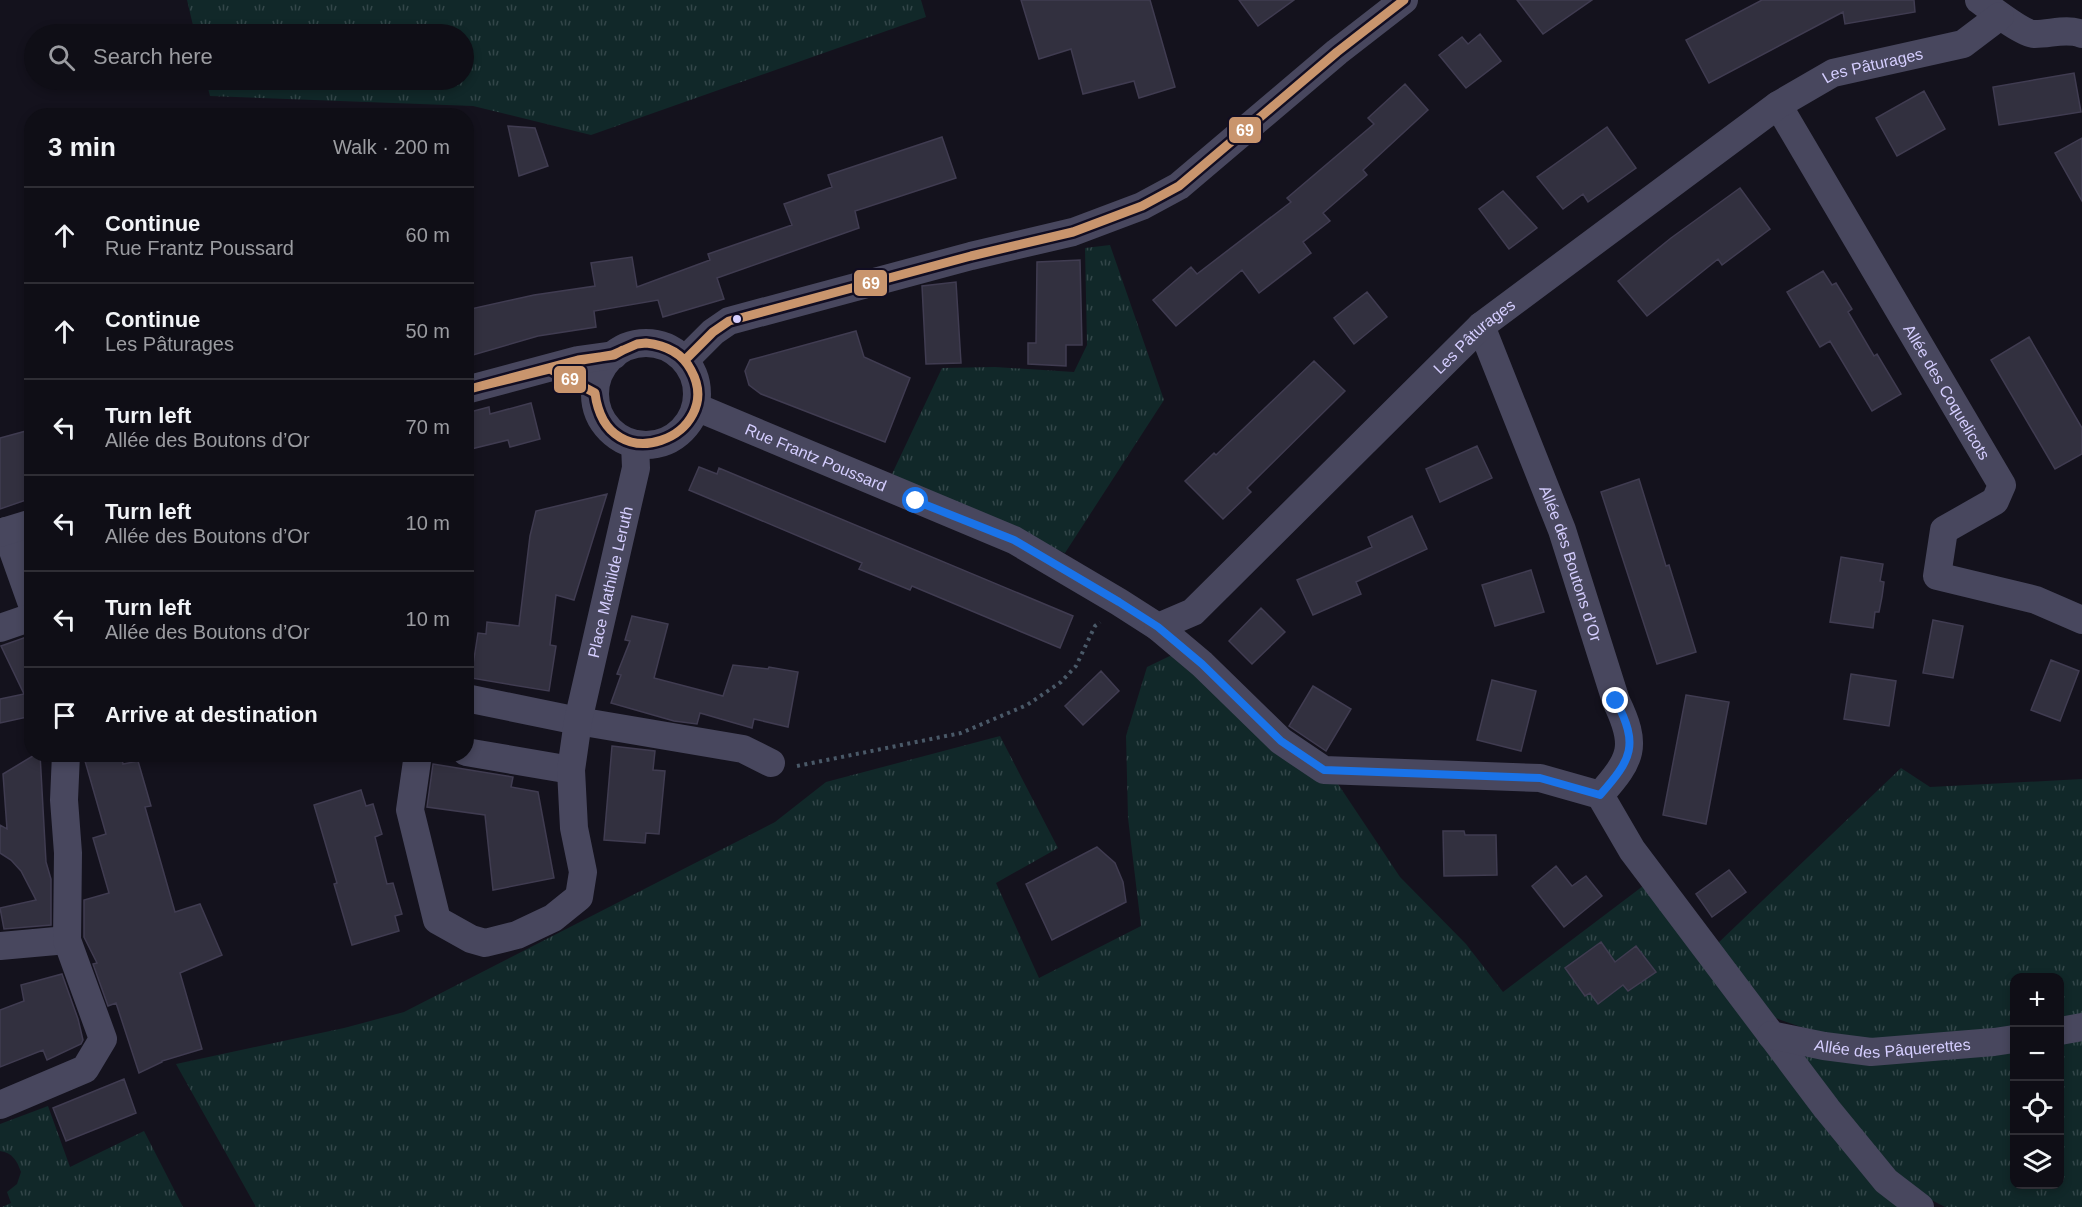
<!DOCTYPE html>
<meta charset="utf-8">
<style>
body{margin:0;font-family:Arial,sans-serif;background:#18171f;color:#f1f3f6}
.controls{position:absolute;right:18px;bottom:18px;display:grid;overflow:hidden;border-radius:12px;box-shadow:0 3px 9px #0003}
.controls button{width:54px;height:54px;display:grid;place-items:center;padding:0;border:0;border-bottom:2px solid #2f2e35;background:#0f0e16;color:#f1f3f6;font:30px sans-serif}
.stop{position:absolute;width:18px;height:18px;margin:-14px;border:4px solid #1a73e8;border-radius:50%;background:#fff}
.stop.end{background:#1a73e8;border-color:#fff;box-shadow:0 2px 6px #0008}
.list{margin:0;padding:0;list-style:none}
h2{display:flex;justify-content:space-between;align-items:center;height:78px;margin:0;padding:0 24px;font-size:26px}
h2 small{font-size:20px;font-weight:400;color:#9b9ca1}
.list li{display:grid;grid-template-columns:39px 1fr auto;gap:18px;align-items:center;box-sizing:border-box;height:96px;padding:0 24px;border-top:2px solid #2f2e35}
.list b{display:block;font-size:22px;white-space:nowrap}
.list p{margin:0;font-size:20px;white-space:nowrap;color:#9b9ca1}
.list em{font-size:20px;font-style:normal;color:#9b9ca1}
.icon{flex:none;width:33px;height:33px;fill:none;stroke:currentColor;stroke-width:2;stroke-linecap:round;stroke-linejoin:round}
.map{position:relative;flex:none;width:2082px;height:1207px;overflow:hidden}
.search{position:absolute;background:#0f0e16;box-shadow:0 3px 9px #0003;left:24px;top:24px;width:450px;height:66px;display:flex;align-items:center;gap:15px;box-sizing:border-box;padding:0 21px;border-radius:33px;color:#9b9ca1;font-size:22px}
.panel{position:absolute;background:#0f0e16;box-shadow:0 3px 9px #0003;left:24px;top:108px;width:450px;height:654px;border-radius:24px}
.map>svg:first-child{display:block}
</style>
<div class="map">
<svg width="2082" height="1207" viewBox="0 0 2082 1207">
<defs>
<pattern id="grass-tufts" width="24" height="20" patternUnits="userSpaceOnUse" patternTransform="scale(1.5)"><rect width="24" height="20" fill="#112829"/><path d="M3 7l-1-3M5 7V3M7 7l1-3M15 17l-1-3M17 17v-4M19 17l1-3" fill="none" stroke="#334649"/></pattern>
</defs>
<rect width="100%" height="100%" fill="#14121d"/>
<!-- grass -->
<path fill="url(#grass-tufts)" d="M 187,0 L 921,0 L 926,17 L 591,135 L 473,106 L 210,96 L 206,80 L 464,80 L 464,34 L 195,34 Z
M 1110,245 L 1164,400 L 1065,553 L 1006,529 L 892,474 L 942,368 L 995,367 L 1074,372 L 1087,345 L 1085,248 Z
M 1174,654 L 1336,781 L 1400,877 L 1466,944 L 1503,992 L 1647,883 L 1899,1207 L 256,1207 L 176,1064 L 344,1028 L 404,1012 L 775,822 L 826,782 L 1000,736 L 1058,848 L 996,883 L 1039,978 L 1141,926 L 1128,818 L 1126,736 L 1147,667 Z
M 1901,768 L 1930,787 L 2082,779 L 2082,1017 L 2060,1020 L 2060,978 L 2014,978 L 2014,1027 L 1844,1042 L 1764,1014 L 1715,946 Z
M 2082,1033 L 2082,1207 L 1945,1207 L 1900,1184 L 1783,1042 L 2014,1041 L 2014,1184 L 2060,1184 L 2060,1036 Z
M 48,1106 L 70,1167 L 144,1131 L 183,1207 L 2,1207 L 11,1203 L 7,1192 L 17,1184 L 21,1172 C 17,1161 13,1153 0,1151 L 0,1124 Z"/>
<!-- building -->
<path fill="#32303f" stroke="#403c51" stroke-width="1.5" d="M 1021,0 L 1150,0 L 1175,87 L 1139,98 L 1134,81 L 1083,94 L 1071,49 L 1039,59 Z
M 1239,0 L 1294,0 L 1258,26 Z
M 1517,0 L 1592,0 L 1543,34 Z
M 1762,0 L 1914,0 L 1915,12 L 1845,24 L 1843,12 L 1709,83 L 1686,40 Z
M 1480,34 L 1501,61 L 1466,88 L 1439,55 L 1462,37 L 1468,44 Z
M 2074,73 L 2081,112 L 1999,125 L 1993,87 Z
M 1405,84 L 1428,110 L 1363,170 L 1367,175 L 1323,213 L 1330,221 L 1303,242 L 1311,253 L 1259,293 L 1242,270 L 1176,326 L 1153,300 L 1191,267 L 1197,274 L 1291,202 L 1287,198 L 1374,124 L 1368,118 Z
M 1924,91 L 1945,129 L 1897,156 L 1876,118 Z
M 508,126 L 535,128 L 548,166 L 519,176 Z
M 1607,127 L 1636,168 L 1588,202 L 1583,194 L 1563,209 L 1537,177 Z
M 942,137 L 956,178 L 855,211 L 859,228 L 717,278 L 724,299 L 663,317 L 658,300 L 594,311 L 596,327 L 538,336 L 466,357 L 466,310 L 534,295 L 595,286 L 591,263 L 632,257 L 637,287 L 710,260 L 708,254 L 792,225 L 784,204 L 832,187 L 828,175 Z
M 2082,138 L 2082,201 L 2055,153 Z
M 1740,188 L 1770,229 L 1722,265 L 1718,259 L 1647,316 L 1618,281 L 1671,238 Z
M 1503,191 L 1537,228 L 1509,249 L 1479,209 Z
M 1080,260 L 1082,345 L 1066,345 L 1066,366 L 1028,364 L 1028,343 L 1036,343 L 1037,262 Z
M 1823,271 L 1832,285 L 1836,283 L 1852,309 L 1848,312 L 1874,356 L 1877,354 L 1901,394 L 1872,411 L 1830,341 L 1820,347 L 1787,292 Z
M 956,282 L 961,363 L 926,364 L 922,286 Z
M 1367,292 L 1387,317 L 1354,344 L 1334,318 Z
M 856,331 L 864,357 L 910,378 L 885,442 L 761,394 L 749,385 L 745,371 L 750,360 Z
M 2029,337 L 2082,428 L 2082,454 L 2055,469 L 1991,360 Z
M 1314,361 L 1345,391 L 1247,488 L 1251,492 L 1223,519 L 1185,481 L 1214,453 L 1216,455 Z
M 531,403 L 540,439 L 510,447 L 508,440 L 471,449 L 466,433 L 466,413 L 489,407 L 490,414 Z
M 26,431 L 32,451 L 32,498 L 0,509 L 0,438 Z
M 1477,446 L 1492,478 L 1440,502 L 1426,469 Z
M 699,467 L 717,474 L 719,468 L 1073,616 L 1060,648 L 912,586 L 910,590 L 859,569 L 862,563 L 689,490 Z
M 1639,479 L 1666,566 L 1669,565 L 1696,652 L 1657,664 L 1601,492 Z
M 607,494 L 574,600 L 556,595 L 550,645 L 556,646 L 549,691 L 471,678 L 478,633 L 486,634 L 487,622 L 519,626 L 530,536 L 536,511 Z
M 1412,516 L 1427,549 L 1356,582 L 1361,594 L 1313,615 L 1297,580 L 1372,547 L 1368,537 Z
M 1841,557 L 1883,564 L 1880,581 L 1884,582 L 1882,597 L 1879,612 L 1875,612 L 1873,628 L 1830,622 Z
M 1531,570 L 1544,612 L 1495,626 L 1482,585 Z
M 1261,608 L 1285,632 L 1252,664 L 1229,641 Z
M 632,616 L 668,624 L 654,678 L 723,696 L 733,665 L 768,669 L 769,667 L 798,672 L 788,727 L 754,719 L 752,728 L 700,713 L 697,724 L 674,721 L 611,703 L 621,675 L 617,674 L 630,641 L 625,640 Z
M 1933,620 L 1963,626 L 1953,678 L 1923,673 Z
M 32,635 L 32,716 L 0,723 L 0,699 L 24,694 L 1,646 Z
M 2051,660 L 2079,671 L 2060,721 L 2031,710 Z
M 1101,671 L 1119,691 L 1083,725 L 1065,706 Z
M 1851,674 L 1896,681 L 1889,726 L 1844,719 Z
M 1492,680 L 1536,691 L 1521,751 L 1477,740 Z
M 1313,686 L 1351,709 L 1326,751 L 1289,726 Z
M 1686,695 L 1729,702 L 1706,824 L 1663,815 Z
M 612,746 L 655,751 L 653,770 L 665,771 L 659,834 L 646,833 L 645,843 L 604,840 Z
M 36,754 L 40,754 L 46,862 L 51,879 L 51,925 L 4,929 L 0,908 L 36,900 L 21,871 L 11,860 L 0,853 L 0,825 L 7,829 L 3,774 Z
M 83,754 L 121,754 L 123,764 L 138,761 L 151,806 L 145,807 L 175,912 L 200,904 L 222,955 L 180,973 L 202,1049 L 162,1061 L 162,1062 L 139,1073 L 116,1003 L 108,1006 L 93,964 L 97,963 L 84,937 L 84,900 L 109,893 L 93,838 L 106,834 Z
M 433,764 L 513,777 L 511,787 L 538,792 L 554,878 L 493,890 L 485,815 L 427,807 Z
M 361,790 L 366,806 L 373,804 L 382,834 L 375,837 L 387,884 L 393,883 L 402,914 L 395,916 L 399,931 L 352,945 L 334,884 L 337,883 L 314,805 Z
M 1443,831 L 1464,831 L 1465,835 L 1496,835 L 1497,875 L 1444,876 Z
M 1097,847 L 1115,863 L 1123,882 L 1126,902 L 1052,940 L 1026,884 Z
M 1556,866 L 1572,886 L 1586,876 L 1602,896 L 1564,927 L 1532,886 Z
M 1729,870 L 1746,892 L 1712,917 L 1696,894 Z
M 1601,942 L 1615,962 L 1636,946 L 1656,972 L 1628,991 L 1623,985 L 1598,1004 L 1590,993 L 1585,996 L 1565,968 Z
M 62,974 L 78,1019 L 83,1040 L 81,1044 L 47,1060 L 43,1050 L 0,1067 L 0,1010 L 24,1001 L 21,985 Z
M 124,1079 L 136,1113 L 66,1141 L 53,1108 Z"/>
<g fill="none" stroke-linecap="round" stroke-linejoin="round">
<!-- path -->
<path stroke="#4a5968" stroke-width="4" stroke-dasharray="3 4.5" stroke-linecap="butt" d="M 797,766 L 961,733 L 1027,705 L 1061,682 L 1076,666 L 1095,626 L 1100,622"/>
<!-- minor -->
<g stroke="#48475e" stroke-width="28">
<path d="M 1979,0 C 1990,8 2023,34 2035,34 C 2051,34 2067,28 2082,34"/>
<path id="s1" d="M 1778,105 L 2002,485 L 1995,501 L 1944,530 L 1937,576 L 2036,600 L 2082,620"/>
<path id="s2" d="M 1481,326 L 1562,530 L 1616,701 C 1638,746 1632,759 1600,795"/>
<circle cx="646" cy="394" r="51"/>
<path d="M 685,360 L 713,332 L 729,321 L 971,256 L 1073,232 L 1142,206 L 1179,186 L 1337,52 L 1404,0"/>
<path d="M 466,390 L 578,360 L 614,355"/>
<path id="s3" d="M 696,407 L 1014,540 L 1119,602 L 1158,627 L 1202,664 L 1281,741 L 1324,770 L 1540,778 L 1600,795 L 1632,850 L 1827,1109 L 1886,1181 L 1920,1207"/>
<path d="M 6,531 L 32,604"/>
<path d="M 0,533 L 32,523"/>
<path id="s4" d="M 1158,627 L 1193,612 L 1481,326 L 1778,105 L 1833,73 L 1963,44 L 2000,16"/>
<path d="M 0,628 L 32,617"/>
<path d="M 466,698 L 578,721 L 743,749 L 771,763"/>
<path d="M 466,752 L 571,770"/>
<path id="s5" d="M 418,754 L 410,810 L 437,920 L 471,939 L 485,943 L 517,935 L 553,918 L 579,897 L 583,872 L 574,828 L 571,770 L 578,721 L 636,468 L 635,444"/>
<path d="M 0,946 L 67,940"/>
<path d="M 2060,1031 L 2082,1027"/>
<path id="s6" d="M 1771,1035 L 1824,1046 L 1871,1052 L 1994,1042 L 2014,1039"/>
<path d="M 0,1105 L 85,1069 L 103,1039 L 67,940 L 68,853 L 64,800 L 66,754"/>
</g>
<!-- bus-1 casing -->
<g stroke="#110d22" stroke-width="14">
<path id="bus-1" d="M 646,343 C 665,345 682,353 691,370 C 727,435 607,485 595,393 L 550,369 L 481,386 L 576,361 L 612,355 L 637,344 Z
M 685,360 L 713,332 L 729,321 L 971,256 L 1073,232 L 1142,206 L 1179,186 L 1337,52 L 1404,0
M 466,390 L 578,360 L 614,355 L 623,350"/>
</g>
<!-- bus-1 -->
<use href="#bus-1" stroke="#c9956d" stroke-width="9"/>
</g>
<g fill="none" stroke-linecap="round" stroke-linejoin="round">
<!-- route -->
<path stroke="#1a73e8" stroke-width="8" d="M 916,501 L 1014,540 L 1119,602 L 1158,627 L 1202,664 L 1281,741 L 1324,770 L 1540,778 L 1600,795 C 1632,759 1639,745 1616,701"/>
</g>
<!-- markers -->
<circle fill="#d5ceff" stroke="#110d22" stroke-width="2" cx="737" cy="319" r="5"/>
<g text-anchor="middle" stroke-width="6" stroke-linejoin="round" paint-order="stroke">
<!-- street labels -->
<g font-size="16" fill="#d5ceff" stroke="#110d22">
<text dy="6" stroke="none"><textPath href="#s4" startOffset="918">Les Pâturages</textPath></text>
<text dy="6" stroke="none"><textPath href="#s4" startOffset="432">Les Pâturages</textPath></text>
<text dy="6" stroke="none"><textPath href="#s1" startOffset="333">Allée des Coquelicots</textPath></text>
<text dy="6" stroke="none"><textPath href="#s3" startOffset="130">Rue Frantz Poussard</textPath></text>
<text dy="6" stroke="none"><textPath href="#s2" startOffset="254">Allée des Boutons d’Or</textPath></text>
<text dy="6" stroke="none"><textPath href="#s5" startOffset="650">Place Mathilde Leruth</textPath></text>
<text dy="6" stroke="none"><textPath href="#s6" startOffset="123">Allée des Pâquerettes</textPath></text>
</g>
</g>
<g stroke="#110d22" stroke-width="2">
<rect x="1228" y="116" width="34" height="28" rx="6" fill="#c9956d"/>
<rect x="853" y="269" width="35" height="28" rx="6" fill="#c9956d"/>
<rect x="553" y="365" width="34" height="29" rx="6" fill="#c9956d"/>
</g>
<g font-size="16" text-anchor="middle" font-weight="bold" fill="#fff">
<text x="1245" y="136">69</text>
<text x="871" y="289">69</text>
<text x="570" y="385">69</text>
</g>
</svg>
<div class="controls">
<button>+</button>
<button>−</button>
<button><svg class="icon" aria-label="locate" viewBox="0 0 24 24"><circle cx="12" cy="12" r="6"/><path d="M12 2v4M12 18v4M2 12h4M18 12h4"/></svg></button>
<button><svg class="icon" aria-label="layers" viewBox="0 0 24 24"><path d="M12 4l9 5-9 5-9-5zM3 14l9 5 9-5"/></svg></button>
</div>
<div class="stop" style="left:916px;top:501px"></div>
<div class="stop end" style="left:1616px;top:701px"></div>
<div class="search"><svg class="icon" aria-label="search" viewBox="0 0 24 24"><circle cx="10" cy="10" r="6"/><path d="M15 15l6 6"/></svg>Search here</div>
<section class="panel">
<h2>3 min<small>Walk · 200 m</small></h2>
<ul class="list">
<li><svg class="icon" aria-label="ahead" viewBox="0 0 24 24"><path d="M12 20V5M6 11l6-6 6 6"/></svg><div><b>Continue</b><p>Rue Frantz Poussard</p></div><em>60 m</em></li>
<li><svg class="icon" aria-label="ahead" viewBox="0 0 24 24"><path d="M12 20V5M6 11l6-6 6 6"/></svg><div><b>Continue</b><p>Les Pâturages</p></div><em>50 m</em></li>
<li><svg class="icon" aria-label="left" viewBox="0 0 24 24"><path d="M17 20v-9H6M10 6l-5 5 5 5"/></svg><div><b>Turn left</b><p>Allée des Boutons d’Or</p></div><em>70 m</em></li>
<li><svg class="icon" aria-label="left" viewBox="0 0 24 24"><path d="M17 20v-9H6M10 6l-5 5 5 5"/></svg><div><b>Turn left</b><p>Allée des Boutons d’Or</p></div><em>10 m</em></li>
<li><svg class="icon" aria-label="left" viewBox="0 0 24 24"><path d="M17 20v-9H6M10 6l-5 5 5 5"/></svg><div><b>Turn left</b><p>Allée des Boutons d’Or</p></div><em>10 m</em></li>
<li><svg class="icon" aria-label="arrive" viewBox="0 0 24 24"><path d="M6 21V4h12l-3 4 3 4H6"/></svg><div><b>Arrive at destination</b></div></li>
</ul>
</section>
</div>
